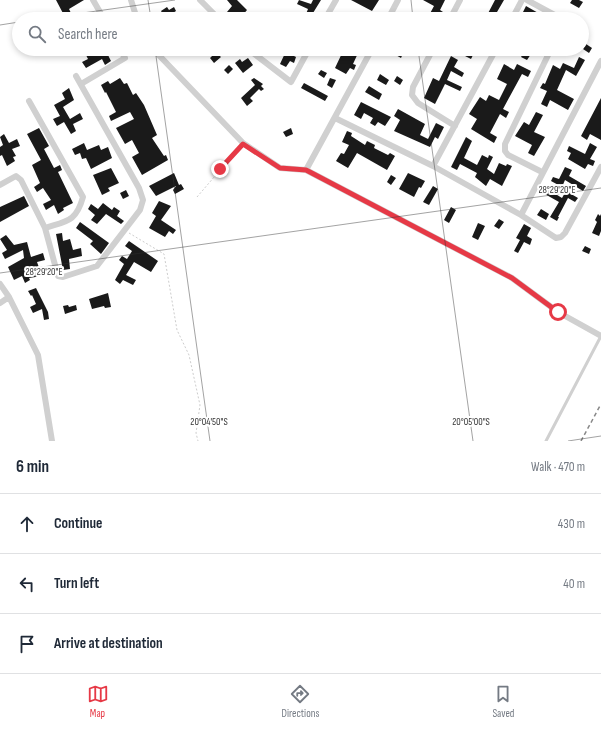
<!DOCTYPE html>
<meta charset="utf-8">
<style>
body{margin:0;font-family:"Sofia Sans Condensed",sans-serif;background:#f6f6f7;color:#1f2937}
.stop{position:absolute;width:12px;height:12px;margin:-9px;border:3px solid #e63946;border-radius:50%;background:#fff}
.stop.end{background:#e63946;border-color:#fff;box-shadow:0 1px 4px #0008}
.list{margin:0;padding:0;list-style:none}
h2{display:flex;justify-content:space-between;align-items:center;height:52px;margin:0;padding:0 16px;font-size:17px}
h2 small{font-size:13px;font-weight:400;color:#747a83}
.list li{display:grid;grid-template-columns:26px 1fr auto;gap:12px;align-items:center;box-sizing:border-box;height:60px;padding:0 16px;border-top:1px solid #e0e1e3}
.list b{display:block;font-size:15px;white-space:nowrap}
.list em{font-size:13px;font-style:normal;color:#747a83}
.icon{flex:none;width:22px;height:22px;fill:none;stroke:currentColor;stroke-width:2;stroke-linecap:round;stroke-linejoin:round}
.map{position:relative;flex:none;width:601px;height:441px;overflow:hidden}
.search{position:absolute;background:#fff;box-shadow:0 2px 6px #0003;left:12px;right:12px;top:12px;height:44px;display:flex;align-items:center;gap:10px;box-sizing:border-box;padding:0 14px;border-radius:22px;color:#747a83;font-size:15px}
.sheet{height:232px;background:#fff}
nav{display:flex;justify-content:space-around;align-items:center;box-sizing:border-box;height:56px;border-top:1px solid #e0e1e3;background:#fff;font-size:11px;color:#747a83}
nav a{display:grid;justify-items:center;gap:2px}
nav .on{color:#e63946}
.map>svg:first-child{display:block}
</style>
<div class="map">
<svg width="601" height="441" viewBox="0 0 601 441">
<rect width="100%" height="100%" fill="#fff"/>
<!-- building -->
<path fill="#1a1a1a" d="M 56,0 L 84,0 L 69,9 L 74,19 L 66,19 Z
M 227,0 L 237,0 L 247,10 L 242,16 L 247,19 L 234,19 L 227,12 L 232,6 Z
M 299,0 L 311,4 L 313,0 L 321,0 L 313,13 L 321,17 L 321,19 L 304,19 L 308,9 L 297,4 Z
M 351,0 L 379,0 L 372,11 Z
M 423,0 L 445,0 L 440,10 L 446,14 L 444,18 L 438,15 L 435,19 L 427,19 L 434,6 Z
M 495,0 L 504,0 L 497,12 L 503,15 L 501,19 L 493,17 L 492,19 L 485,19 Z
M 572,0 L 579,0 L 583,2 L 579,8 L 570,3 Z
M 526,6 L 540,14 L 537,19 L 523,12 Z
M 167,7 L 169,10 L 174,7 L 176,11 L 165,18 L 161,11 Z
M 582,27 L 588,30 L 582,41 Z
M 586,44 L 592,48 L 589,53 L 583,49 Z
M 83,49 L 105,49 L 111,61 L 105,65 L 102,59 L 86,68 L 82,62 L 88,59 Z
M 220,49 L 232,49 L 226,55 Z
M 287,49 L 296,49 L 292,55 L 296,57 L 294,63 L 290,61 L 286,67 L 280,64 Z
M 344,49 L 359,51 L 353,64 L 356,65 L 354,70 L 350,68 L 346,74 L 335,68 Z
M 397,49 L 405,49 L 401,58 L 394,54 Z
M 467,49 L 479,49 L 483,51 L 480,56 L 474,53 L 471,59 L 465,56 L 468,50 Z
M 526,49 L 533,51 L 527,60 L 521,57 Z
M 216,52 L 221,57 L 214,63 L 210,58 Z
M 451,56 L 458,60 L 454,67 L 464,73 L 462,77 L 451,71 L 447,80 L 462,87 L 460,91 L 445,84 L 435,104 L 424,98 L 433,78 L 439,81 Z
M 579,57 L 585,60 L 576,76 L 566,70 L 557,90 L 574,99 L 568,110 L 550,100 L 547,107 L 541,104 L 547,91 L 540,88 L 543,83 L 545,84 L 553,65 L 560,69 L 563,63 L 574,68 Z
M 248,58 L 253,65 L 243,73 L 235,63 L 240,59 L 242,62 Z
M 504,64 L 514,70 L 517,64 L 531,71 L 528,77 L 522,74 L 503,109 L 509,112 L 506,118 L 500,114 L 490,133 L 497,137 L 494,143 L 471,129 L 477,119 L 469,114 L 480,97 L 486,101 L 489,95 L 499,100 L 507,84 L 497,79 Z
M 229,65 L 233,69 L 228,74 L 224,70 Z
M 321,70 L 327,73 L 324,78 L 318,74 Z
M 380,74 L 389,80 L 386,85 L 377,80 Z
M 397,76 L 403,80 L 400,85 L 394,81 Z
M 120,78 L 124,84 L 127,83 L 133,95 L 136,93 L 144,105 L 157,135 L 152,138 L 164,156 L 166,155 L 168,160 L 142,175 L 132,157 L 139,153 L 132,140 L 125,144 L 116,128 L 134,119 L 130,112 L 111,121 L 109,116 L 116,112 L 106,92 L 105,93 L 101,85 L 108,81 L 110,84 Z
M 254,78 L 263,84 L 261,86 L 264,89 L 261,91 L 259,89 L 250,98 L 253,101 L 247,106 L 241,98 L 255,85 L 251,80 Z
M 330,78 L 336,80 L 332,88 L 327,85 Z
M 304,83 L 328,96 L 325,101 L 301,88 Z
M 369,86 L 382,94 L 379,100 L 365,92 Z
M 69,88 L 74,100 L 63,107 L 70,119 L 80,113 L 83,119 L 73,124 L 76,131 L 71,134 L 64,122 L 57,126 L 53,119 L 60,116 L 54,105 L 65,99 L 62,93 Z
M 601,98 L 601,140 L 590,134 L 587,140 L 581,136 Z
M 361,102 L 391,117 L 385,126 L 378,122 L 375,126 L 370,123 L 373,118 L 364,113 L 361,119 L 354,115 Z
M 398,109 L 425,124 L 420,135 L 428,139 L 436,123 L 444,127 L 438,139 L 435,137 L 430,147 L 394,131 L 400,120 L 394,116 Z
M 536,112 L 543,115 L 534,132 L 545,137 L 534,156 L 528,153 L 532,145 L 515,136 L 524,122 L 529,125 Z
M 39,128 L 49,146 L 44,149 L 54,168 L 60,165 L 62,170 L 58,172 L 73,203 L 63,208 L 64,210 L 58,214 L 54,205 L 46,210 L 43,204 L 51,200 L 43,188 L 37,192 L 34,187 L 40,183 L 32,165 L 41,160 L 27,134 Z
M 291,128 L 293,134 L 286,137 L 283,132 Z
M 347,131 L 352,133 L 351,136 L 365,145 L 367,141 L 375,145 L 374,148 L 388,155 L 390,153 L 395,156 L 387,170 L 357,153 L 348,168 L 336,161 L 341,153 L 344,154 L 349,145 L 342,142 Z
M 4,134 L 9,143 L 17,139 L 20,146 L 12,149 L 16,156 L 13,157 L 15,161 L 7,166 L 2,155 L 0,156 L 0,147 L 3,145 L 0,137 Z
M 466,137 L 472,141 L 464,158 L 477,165 L 482,155 L 488,158 L 489,155 L 493,157 L 487,169 L 494,174 L 499,163 L 506,166 L 507,164 L 512,166 L 502,186 L 490,179 L 486,186 L 475,177 L 477,173 L 460,164 L 457,170 L 451,167 Z
M 84,143 L 87,150 L 99,145 L 101,150 L 108,147 L 112,158 L 91,169 L 86,158 L 82,159 L 80,153 L 75,155 L 72,149 Z
M 590,143 L 597,147 L 590,159 L 595,161 L 593,166 L 588,164 L 585,169 L 568,159 L 571,153 L 567,151 L 569,146 L 585,154 Z
M 565,167 L 572,170 L 569,176 L 586,186 L 583,191 L 565,180 L 562,187 L 551,181 L 553,177 L 559,179 Z
M 111,168 L 119,183 L 108,188 L 110,191 L 102,195 L 93,175 Z
M 174,173 L 179,185 L 181,184 L 184,189 L 175,194 L 173,190 L 176,186 L 156,196 L 149,186 Z
M 408,173 L 425,181 L 421,188 L 419,187 L 414,197 L 399,189 Z
M 391,175 L 396,178 L 391,185 L 387,182 Z
M 433,186 L 438,189 L 429,205 L 423,202 Z
M 546,188 L 562,198 L 566,191 L 578,198 L 575,202 L 568,198 L 558,217 L 559,217 L 557,221 L 550,217 L 559,202 L 543,193 Z
M 126,190 L 129,196 L 123,199 L 120,193 Z
M 24,196 L 29,206 L 0,222 L 0,207 Z
M 159,201 L 171,206 L 161,220 L 176,230 L 173,234 L 169,231 L 165,237 L 149,228 L 156,216 L 152,213 Z
M 103,203 L 112,210 L 114,207 L 120,211 L 117,216 L 124,221 L 121,224 L 106,214 L 97,224 L 91,220 L 95,215 L 88,209 L 91,204 L 98,209 Z
M 451,207 L 456,210 L 449,223 L 444,220 Z
M 541,209 L 549,214 L 546,220 L 537,215 Z
M 598,214 L 600,216 L 601,214 L 601,231 L 599,236 L 592,233 L 597,222 L 595,220 Z
M 499,219 L 504,222 L 499,229 L 494,226 Z
M 80,222 L 109,243 L 101,254 L 90,244 L 93,241 L 76,228 Z
M 478,223 L 485,226 L 478,240 L 472,237 Z
M 524,224 L 531,228 L 527,236 L 532,239 L 530,245 L 524,242 L 518,253 L 514,251 L 520,240 L 516,238 Z
M 62,233 L 63,241 L 70,239 L 73,250 L 81,248 L 82,256 L 69,259 L 70,269 L 63,270 L 56,234 Z
M 6,235 L 14,245 L 27,242 L 31,257 L 43,253 L 45,260 L 37,262 L 42,276 L 29,278 L 30,280 L 25,283 L 22,276 L 14,280 L 8,267 L 24,258 L 23,250 L 5,259 L 2,253 L 7,250 L 0,239 Z
M 129,241 L 158,261 L 151,272 L 134,262 L 126,275 L 136,280 L 133,285 L 123,280 L 120,284 L 115,280 L 124,264 L 119,260 L 122,256 L 127,259 L 132,251 L 125,246 Z
M 585,246 L 591,249 L 589,254 L 582,251 Z
M 36,288 L 48,312 L 49,319 L 44,320 L 42,309 L 33,313 L 30,307 L 36,304 L 32,295 L 31,296 L 28,291 Z
M 108,293 L 111,307 L 105,308 L 104,306 L 92,309 L 89,299 Z
M 68,305 L 69,307 L 76,305 L 77,310 L 65,314 L 63,306 Z"/>
<g fill="none" stroke-linecap="round" stroke-linejoin="round">
<!-- path -->
<path stroke="#cdcdcd" stroke-width="1" stroke-dasharray="2 2" stroke-linecap="butt" d="M 197,197 L 239,148
M 129,233 L 164,254 L 177,330 L 189,355 L 200,405 L 196,433 L 198,441"/>
<!-- service -->
<path stroke="#d0d0d0" stroke-width="3" d="M 546,441 L 601,336"/>
<!-- minor -->
<path stroke="#d0d0d0" stroke-width="6" d="M 93,0 L 104,19
M 131,0 L 137,19
M 200,0 L 219,19
M 527,0 L 562,19
M 325,19 L 336,0
M 388,19 L 398,0
M 450,19 L 460,0
M 512,19 L 522,0
M 153,49 L 243,143 L 280,168 L 306,170 L 512,278 L 558,312 L 601,336
M 248,49 L 291,82 L 309,49
M 433,49 L 413,87 L 412,95 L 418,103 L 455,126
M 81,84 L 125,58 L 120,49
M 29,101 L 83,197 C 76,222 67,221 45,228
M 335,118 L 433,166 L 521,215 L 556,238 L 561,237 L 565,233 L 601,167
M 433,166 L 496,49
M 306,170 L 372,49
M 542,172 L 508,155 L 505,151 L 505,144 L 551,49
M 0,185 L 16,176 L 21,180 L 45,228 L 58,276 L 63,277 L 97,266 L 140,210 L 143,200 L 139,188 L 76,76
M 521,215 L 601,61
M 0,284 L 9,297 L 38,355 L 52,441
M 0,303 L 9,297"/>
<!-- rail -->
<path stroke="#888" stroke-width="1.5" stroke-dasharray="4 3" stroke-linecap="butt" d="M 581,441 L 601,404"/>
</g>
<g fill="none" stroke-linecap="round" stroke-linejoin="round">
<!-- route -->
<path stroke="#e63946" stroke-width="5" d="M 220,169 L 243,144 L 280,168 L 306,170 L 512,278 L 558,312"/>
</g>
<!-- ticks -->
<path fill="none" stroke="#333" stroke-width="1" stroke-opacity="0.45" d="M 148,0 L 151,19M 411,0 L 413,19M 40,19 L 175,0M 0,25 L 19,22M 155,49 L 210,441M 418,49 L 473,441M 0,273 L 601,188M 568,441 L 601,436"/>
<g font-size="10" text-anchor="middle" fill="#333" stroke="#fff" stroke-width="4" stroke-linejoin="round" paint-order="stroke">
<text x="557" y="193">28°29'20"E</text>
<text x="44" y="275">28°29'20"E</text>
<text x="209" y="425">20°04'50"S</text>
<text x="471" y="425">20°05'00"S</text>
</g>
</svg>
<div class="stop" style="left:558px;top:312px"></div>
<div class="stop end" style="left:220px;top:169px"></div>
<div class="search"><svg class="icon" aria-label="search" viewBox="0 0 24 24"><circle cx="10" cy="10" r="6"/><path d="M15 15l6 6"/></svg>Search here</div>
</div>
<section class="sheet">
<h2>6 min<small>Walk · 470 m</small></h2>
<ul class="list">
<li><svg class="icon" aria-label="ahead" viewBox="0 0 24 24"><path d="M12 20V5M6 11l6-6 6 6"/></svg><div><b>Continue</b></div><em>430 m</em></li>
<li><svg class="icon" aria-label="left" viewBox="0 0 24 24"><path d="M17 20v-9H6M10 6l-5 5 5 5"/></svg><div><b>Turn left</b></div><em>40 m</em></li>
<li><svg class="icon" aria-label="arrive" viewBox="0 0 24 24"><path d="M6 21V4h12l-3 4 3 4H6"/></svg><div><b>Arrive at destination</b></div></li>
</ul>
</section>
<nav>
<a class="on"><svg class="icon" aria-label="map" viewBox="0 0 24 24"><path d="M3 6l6-2 6 2 6-2v14l-6 2-6-2-6 2zM9 4v14M15 6v14"/></svg>Map</a>
<a><svg class="icon" aria-label="directions" viewBox="0 0 24 24"><path d="M12 3l9 9-9 9-9-9zM9 14v-3h6M13 9l2 2-2 2"/></svg>Directions</a>
<a><svg class="icon" aria-label="saved" viewBox="0 0 24 24"><path d="M7 4h10v16l-5-4-5 4z"/></svg>Saved</a>
</nav>
